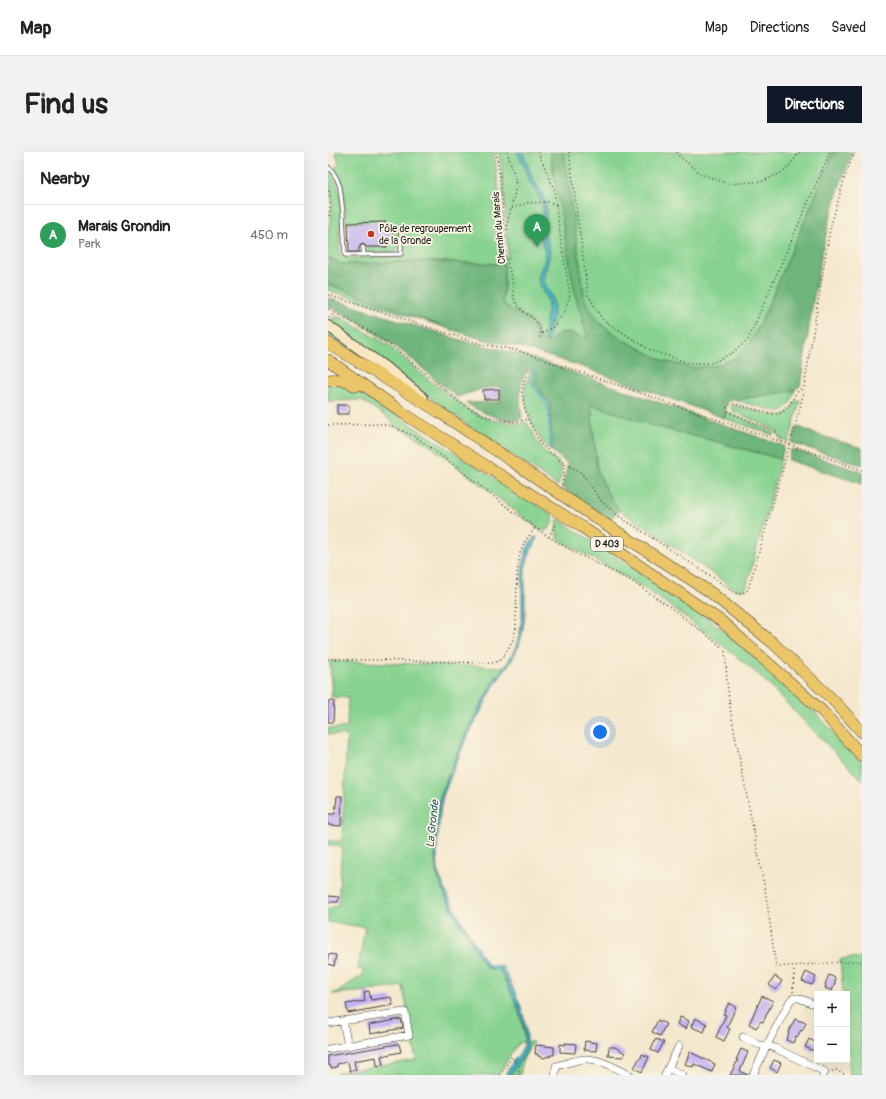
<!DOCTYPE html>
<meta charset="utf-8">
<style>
body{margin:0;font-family:Pangolin,sans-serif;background:#f2f2f2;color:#222}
.controls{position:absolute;right:12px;bottom:12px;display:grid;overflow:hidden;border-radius:0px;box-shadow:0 4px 16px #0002}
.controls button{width:36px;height:36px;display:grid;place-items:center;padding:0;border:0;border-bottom:1px solid #e0e0e0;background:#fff;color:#222;font:20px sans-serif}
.you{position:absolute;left:272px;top:580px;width:14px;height:14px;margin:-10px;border:3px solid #fff;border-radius:50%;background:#1a73e8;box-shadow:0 0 0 6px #1a73e833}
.badge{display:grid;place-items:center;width:26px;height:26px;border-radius:50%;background:#111827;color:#fff;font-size:13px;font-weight:700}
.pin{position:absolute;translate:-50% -33px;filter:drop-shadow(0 1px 2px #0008)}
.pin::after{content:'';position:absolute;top:21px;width:14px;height:12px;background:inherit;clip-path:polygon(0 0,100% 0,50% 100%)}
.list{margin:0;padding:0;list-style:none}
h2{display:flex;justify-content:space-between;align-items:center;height:52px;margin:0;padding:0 16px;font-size:17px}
h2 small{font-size:13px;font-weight:400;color:#767676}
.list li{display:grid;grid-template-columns:26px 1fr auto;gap:12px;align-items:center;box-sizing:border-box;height:60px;padding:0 16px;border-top:1px solid #e0e0e0}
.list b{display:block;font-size:15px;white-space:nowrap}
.list p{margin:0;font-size:13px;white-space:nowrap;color:#767676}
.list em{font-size:13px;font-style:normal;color:#767676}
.map{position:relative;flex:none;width:534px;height:923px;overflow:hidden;border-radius:0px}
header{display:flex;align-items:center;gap:24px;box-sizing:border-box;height:56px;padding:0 20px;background:#fff;border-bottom:1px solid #e0e0e0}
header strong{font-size:19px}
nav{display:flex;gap:22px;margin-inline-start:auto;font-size:14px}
.intro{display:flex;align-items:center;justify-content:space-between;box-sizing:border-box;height:96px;padding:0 24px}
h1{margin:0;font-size:28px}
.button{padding:10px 18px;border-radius:0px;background:#111827;color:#fff;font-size:14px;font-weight:700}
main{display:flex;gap:24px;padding:0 24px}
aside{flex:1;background:#fff;border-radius:0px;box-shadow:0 4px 16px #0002}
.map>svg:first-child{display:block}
</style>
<header>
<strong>Map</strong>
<nav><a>Map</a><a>Directions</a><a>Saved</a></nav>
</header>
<div class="intro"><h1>Find us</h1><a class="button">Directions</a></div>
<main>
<aside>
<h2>Nearby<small></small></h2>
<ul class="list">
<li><span class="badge" style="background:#2e9e5b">A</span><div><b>Marais Grondin</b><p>Park</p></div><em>450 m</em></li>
</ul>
</aside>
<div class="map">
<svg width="534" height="923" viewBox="0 0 534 923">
<rect width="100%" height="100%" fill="#fcf5e5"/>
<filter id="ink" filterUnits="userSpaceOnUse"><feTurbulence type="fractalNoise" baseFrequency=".025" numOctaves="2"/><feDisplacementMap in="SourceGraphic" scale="8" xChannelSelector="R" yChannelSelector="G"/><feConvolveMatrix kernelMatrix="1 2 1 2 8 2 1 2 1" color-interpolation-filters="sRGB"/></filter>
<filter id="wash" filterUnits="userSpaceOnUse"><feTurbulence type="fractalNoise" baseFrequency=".012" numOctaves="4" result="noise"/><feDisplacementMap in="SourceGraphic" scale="16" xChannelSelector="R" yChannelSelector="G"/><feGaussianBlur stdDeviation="0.9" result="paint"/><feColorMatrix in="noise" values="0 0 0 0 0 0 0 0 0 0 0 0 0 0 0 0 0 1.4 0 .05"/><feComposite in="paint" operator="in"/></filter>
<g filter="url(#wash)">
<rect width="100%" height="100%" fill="#f4e8ce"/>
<!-- green -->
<path fill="#88d391" stroke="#527856" d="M 7,0 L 166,0 L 172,47 L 176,105 L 180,105 L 177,53 L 173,11 L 170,0 L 222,0 L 247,142 L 260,187 L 242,181 L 231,181 L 221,190 L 211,186 L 198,166 L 179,155 L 174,149 L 176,136 L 176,112 L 85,109 L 30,112 L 13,112 L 3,107 L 0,106 L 0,79 L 3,64 L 4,51 L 3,39 L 0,28 L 0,19 C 14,32 13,54 15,72 L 11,72 L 12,101 C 14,105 18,106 22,106 L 79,105 L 78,101 C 71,97 73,85 73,78 L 70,78 L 70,97 L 68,100 L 39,101 L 38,95 L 59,95 L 59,87 L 65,87 L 64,78 L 58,78 L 58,70 L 18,71 C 16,53 17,32 6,16 L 11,12 Z
M 236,0 L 506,0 L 437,161 L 422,190 L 408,206 L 387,214 L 364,216 L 336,209 L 296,188 L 275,174 L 263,159 L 257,149 Z
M 0,132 L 125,178 L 0,138 Z
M 7,165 L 14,166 L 60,193 L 97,225 L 141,258 L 162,268 L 190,272 L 195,270 L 199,271 L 205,280 L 208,288 L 213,295 L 217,301 L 230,309 L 232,313 L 233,323 L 230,334 L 147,278 L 81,231 L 3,170 L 5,166 Z
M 0,179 L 44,209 L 43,212 L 0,185 Z
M 203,218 L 209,222 L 212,240 L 222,252 L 224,299 L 214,290 L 202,267 L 197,248 L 197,235 Z
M 0,232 L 22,234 L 226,364 C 224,371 223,379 213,379 L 104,295 L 78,279 L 66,274 L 64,269 L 34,248 L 0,249 Z
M 467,237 C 465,247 461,257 451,260 L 407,248 L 464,239 Z
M 469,248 L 472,248 L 464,279 L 460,290 L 453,287 L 448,278 L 405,259 L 403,256 L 403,254 L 405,253 L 449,264 C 459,264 463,256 469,248 Z
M 263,252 L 326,274 L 382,288 L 453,307 L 418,436 C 414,440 410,438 405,436 L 338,389 L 291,358 L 280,342 L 269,318 Z
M 398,260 L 446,280 L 446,281 L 445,283 L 396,266 Z
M 230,367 L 363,454 L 400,482 L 478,551 L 534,611 L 534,628 L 430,522 L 402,499 L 334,448 L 296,424 L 230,387 L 228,378 Z
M 2,509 L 176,515 L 165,530 L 138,581 L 120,624 L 111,649 L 107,695 L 108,719 L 120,749 L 126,762 L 133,775 L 136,776 L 156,813 C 161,818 165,817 171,817 C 183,840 196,863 196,890 L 190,891 L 170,923 L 10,923 L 9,921 L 88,908 L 75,834 L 39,839 L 4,842 L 19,835 L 19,833 L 32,825 L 35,822 L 35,817 L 30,817 L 37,775 L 0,770 L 0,756 L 10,754 L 14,694 L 0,693 L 0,689 L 14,689 L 19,583 L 0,582 L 0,576 L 19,576 L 20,545 L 4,545 Z
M 534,805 L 534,923 L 522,923 L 519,889 L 519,842 L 515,842 L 512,807 Z
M 199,890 L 205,890 L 195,908 L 192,923 L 182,923 C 188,913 200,903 199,890 Z"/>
<!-- forest -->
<path fill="#6eb57b" stroke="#45684c" d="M 222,0 L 236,0 L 257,149 L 263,159 L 275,174 L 296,188 L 336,209 L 364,216 L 387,214 L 408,206 L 422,190 L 437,161 L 506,0 L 525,0 C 519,16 511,32 507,49 C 489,109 482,172 472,234 L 464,239 L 407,248 L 400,249 C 397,253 396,255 398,260 L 396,266 L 252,214 L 195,196 L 154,187 L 125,178 L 0,132 L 0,106 L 3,107 L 13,112 L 30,112 L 85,109 L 176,112 L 176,136 L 174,149 L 179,155 L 205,170 L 208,173 L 211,186 L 221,190 L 231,181 L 242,181 L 260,187 L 247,142 Z
M 0,146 L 136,189 L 192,202 L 456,294 L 453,307 L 382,288 L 326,274 L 263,252 L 269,318 L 280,342 L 291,358 L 282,367 L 234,336 L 240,312 L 224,299 L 222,252 L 207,231 L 209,222 L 200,216 C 189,234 192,246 194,266 C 180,274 150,258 137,251 L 173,250 L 172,234 L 154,237 L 129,245 L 70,196 L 24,166 L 0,154 Z
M 469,274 L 487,282 L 534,296 L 534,313 L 464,291 Z
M 463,297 L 534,320 L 534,332 L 460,308 Z"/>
<!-- water -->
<path fill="#41aebf" stroke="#2e656e" d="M 189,0 L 195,0 L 205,27 L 214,41 L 217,49 L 219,59 L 216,78 L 222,99 L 222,103 L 216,124 L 216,129 L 224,144 L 226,155 L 225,167 L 221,176 L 220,190 L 216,188 L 217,184 L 217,179 L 220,152 L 217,143 L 211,133 L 210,127 L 211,121 L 216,110 L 217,101 L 210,76 L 215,61 L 215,56 L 212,46 L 202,31 L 198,18 Z
M 206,385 L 209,385 L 207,393 L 203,398 L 197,417 L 197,461 L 195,478 L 191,494 L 184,508 L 166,534 L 135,594 L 115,644 L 112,661 L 109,695 L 110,721 L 124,752 L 157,809 C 163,817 166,811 174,814 C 186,838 197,857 199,884 C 199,889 200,893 199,897 C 196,906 187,915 182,923 L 177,923 C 180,918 183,912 187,907 C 189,904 192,901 194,898 C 204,877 181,836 171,817 L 165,818 L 158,815 L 148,800 L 136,776 L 133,775 L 118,746 L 117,742 L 109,722 L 107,707 L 107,695 L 108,672 L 112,645 L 120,624 L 138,581 L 165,530 L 181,508 L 188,494 L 192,479 L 194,464 L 194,416 L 197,401 L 202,390 L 204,390 Z"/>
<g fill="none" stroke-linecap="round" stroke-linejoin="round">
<!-- stream -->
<path stroke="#41aebf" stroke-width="2" d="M 207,218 L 204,228 L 204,231 L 219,253 L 221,262 L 222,296"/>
</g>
<g id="blocks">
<!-- building -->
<path fill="#c5b4f0" d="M 58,70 L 58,78 L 64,78 L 65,87 L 59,87 L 59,95 L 38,95 L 37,93 L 34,92 L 31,95 L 31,100 L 21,100 L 20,71 Z
M 171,237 L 171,247 L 156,247 L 155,238 Z
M 9,253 L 21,253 L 21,262 L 9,262 Z
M 0,549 L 6,549 L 5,570 L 0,570 Z
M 9,644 L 14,644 L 13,674 L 0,673 L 0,662 L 7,662 Z
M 0,744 L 11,745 L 10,750 L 0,750 Z
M 0,802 L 8,803 L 6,814 L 0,812 Z
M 478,820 L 488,825 L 484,833 L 474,829 Z
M 501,823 L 507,826 L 507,831 L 504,839 L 497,836 L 498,833 L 497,832 Z
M 447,824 L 454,829 L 448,838 L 441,833 Z
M 41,839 L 43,848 L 63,845 L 65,853 L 20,861 L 18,852 L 37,849 L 36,840 Z
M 434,844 L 445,849 L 435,870 L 433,869 L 428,876 L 421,872 Z
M 401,851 L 408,855 L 399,875 L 402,877 L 396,889 L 388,885 L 398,863 L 395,862 Z
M 352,865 L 361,869 L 358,877 L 349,872 Z
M 367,866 L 379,872 L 376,880 L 363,875 Z
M 73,867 L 75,876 L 42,882 L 41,873 Z
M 467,867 L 478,871 L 474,879 L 473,878 L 469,885 L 468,884 L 465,891 L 458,888 L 461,881 L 460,881 Z
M 330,868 L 338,872 L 332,884 L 324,880 Z
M 328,887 L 336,890 L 330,901 L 323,898 Z
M 481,887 L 489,891 L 486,899 L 477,895 Z
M 257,889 L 269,891 L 268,899 L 256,898 Z
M 237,891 L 248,892 L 247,901 L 232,900 L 232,892 L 237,893 Z
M 69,892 L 71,892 L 73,900 L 53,904 L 55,913 L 49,914 L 48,905 L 26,909 L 28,918 L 22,919 L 20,910 L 9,912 L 9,915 L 3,916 L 2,913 L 0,913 L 0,904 Z
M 208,893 L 226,895 L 226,903 L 222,903 L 222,905 L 219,904 L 217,906 L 210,904 L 210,902 L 207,902 Z
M 281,895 L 287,895 L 297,901 L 295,905 L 280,904 Z
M 413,897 L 420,900 L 412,919 L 420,923 L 402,923 L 410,908 L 408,908 Z
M 362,900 L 387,912 L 384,920 L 366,912 L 365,915 L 357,912 Z
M 314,902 L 321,905 L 314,920 L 306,916 L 312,905 L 313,906 Z
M 446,908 L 453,911 L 449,920 L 442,916 Z"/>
</g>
</g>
<g filter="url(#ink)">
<use href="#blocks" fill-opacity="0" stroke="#3c3b37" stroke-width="1"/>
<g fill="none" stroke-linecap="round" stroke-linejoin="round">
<!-- lane casing -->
<g stroke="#3c3b37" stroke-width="5">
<path id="lane" d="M 0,15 L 4,19 L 9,27 L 12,35 L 15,62 L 17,103 L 73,102 L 73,79
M 35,95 L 36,103"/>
</g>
<!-- street casing -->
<g stroke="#3c3b37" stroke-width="8">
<path id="street" d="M 15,869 L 20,894
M 0,871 L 76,860 L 77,860 L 81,883 L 0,897
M 415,885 L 431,893 L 439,893 L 462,849 L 465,846 L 471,846 L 483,851
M 340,916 L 351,894
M 227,923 L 228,914 C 237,912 247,908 256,907 C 272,906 289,917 302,923
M 337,923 L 340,916 L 355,923
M 425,923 L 439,893 L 447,896 L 497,920 L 495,923"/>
</g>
<!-- secondary casing -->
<g stroke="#3c3b37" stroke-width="12">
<path id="secondary" d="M 0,174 L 65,221 L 95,246"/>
</g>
<!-- primary casing -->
<g stroke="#3c3b37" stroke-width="12">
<path id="primary" d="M 0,191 L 111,260 L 262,362 L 382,440 L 445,491 L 507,550 L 534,580
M 0,208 L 78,263 L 254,375 L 393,469 L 494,559 L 534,604
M 0,228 C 10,226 19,229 28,234"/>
</g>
<!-- path -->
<path stroke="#3c3b37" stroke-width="1.5" stroke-dasharray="1 3" stroke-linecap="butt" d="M 168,0 C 175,35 174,69 178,104 C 179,112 182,120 184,128 C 185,134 185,141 186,146 C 192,164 216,164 212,188
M 210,0 L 226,37 L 231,76 L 242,143 L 236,161 L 225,175 L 213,182
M 241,0 L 260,143 L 275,168 L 322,198 L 361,211 L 384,211 L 404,201 L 420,188 L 502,0
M 349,0 L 350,3 L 373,22 L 401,32 L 435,29 L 457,19 L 472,0
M 0,35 C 3,46 3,57 0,67
M 184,56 L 200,51 L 220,50 L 228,52
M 178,86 L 179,73 L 188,35 L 187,25 L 179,0
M 0,143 L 153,192 L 188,198 L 454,290
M 0,157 L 46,182 L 68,197 L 133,251 L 142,257 L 157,264 L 169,267 L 187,270 L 200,267
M 1,166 L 7,161
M 201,217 L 196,229 L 194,241 L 197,257 L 200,267 L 209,285 L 213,292 L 220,299 L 235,311 L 253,320 L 274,350 L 289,363 L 383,424 L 405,440 L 410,442 L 415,441 L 420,438 L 466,278 L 474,248 L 502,77 L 518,21 L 527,0
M 0,273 L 53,272 L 63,274 L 88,285 L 118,307 L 179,355 L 221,385 L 250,402 L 302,428 L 342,455 L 380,484 L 397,498 L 399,530 L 403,562 L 438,743 L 448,815 L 529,809 L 534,810
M 450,288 L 448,280 L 403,261 L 399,258 L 399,256 L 401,253 L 407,252 C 417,254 440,262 450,262 C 455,261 460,256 462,252 C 467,244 466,241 475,236
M 469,295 L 534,318
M 234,333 L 236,320 L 235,311
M 221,385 L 227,372
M 0,507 L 164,511 L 171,509 L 175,505 L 185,488 L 188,476 L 189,421 L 192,401 L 197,389 L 207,376
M 465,840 L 466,815
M 504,919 L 508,918 L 518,923
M 172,923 L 183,906 L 185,906 L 191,913 L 191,923
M 532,923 L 534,922"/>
<!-- lane -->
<use href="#lane" stroke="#fff" stroke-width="3.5"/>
<!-- street -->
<use href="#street" stroke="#fff" stroke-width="7"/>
<!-- secondary -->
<use href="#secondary" stroke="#f7e8c3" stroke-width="10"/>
<!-- primary -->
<use href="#primary" stroke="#ebc669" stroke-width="11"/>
<!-- path-bridge -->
<path stroke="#3c3b37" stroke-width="1.5" stroke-dasharray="1 3" stroke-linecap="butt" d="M 454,290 L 469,295"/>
</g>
</g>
<!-- markers -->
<circle fill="#c8321e" stroke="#fcf5e5" stroke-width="1.5" cx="43" cy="82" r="4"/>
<g text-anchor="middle" stroke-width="3.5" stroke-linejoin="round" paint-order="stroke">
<!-- shield labels -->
<rect fill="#fcf5e5" stroke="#5f5d58" stroke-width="1" x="263" y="385" width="32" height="14" rx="3"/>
<g font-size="9" font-weight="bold" fill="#1c1c1c">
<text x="279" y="395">D 403</text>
</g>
<!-- poi labels -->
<g font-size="10" fill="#1c1c1c" stroke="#fcf5e5" text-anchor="start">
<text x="51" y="80">Pôle de regroupement<tspan x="51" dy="12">de la Gronde</tspan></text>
</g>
<!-- street labels -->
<g font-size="10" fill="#1c1c1c" stroke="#fcf5e5">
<text transform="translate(170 76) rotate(-95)" y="4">Chemin du Marais</text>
</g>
<!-- water labels -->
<g font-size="11" font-style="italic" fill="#2d5e65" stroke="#fcf5e5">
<text transform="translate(104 672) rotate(-84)" y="4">La Gronde</text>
</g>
</g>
</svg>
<div class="controls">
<button>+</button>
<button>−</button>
</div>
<div class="you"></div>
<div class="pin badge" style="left:209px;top:95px;background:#2e9e5b">A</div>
</div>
</main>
